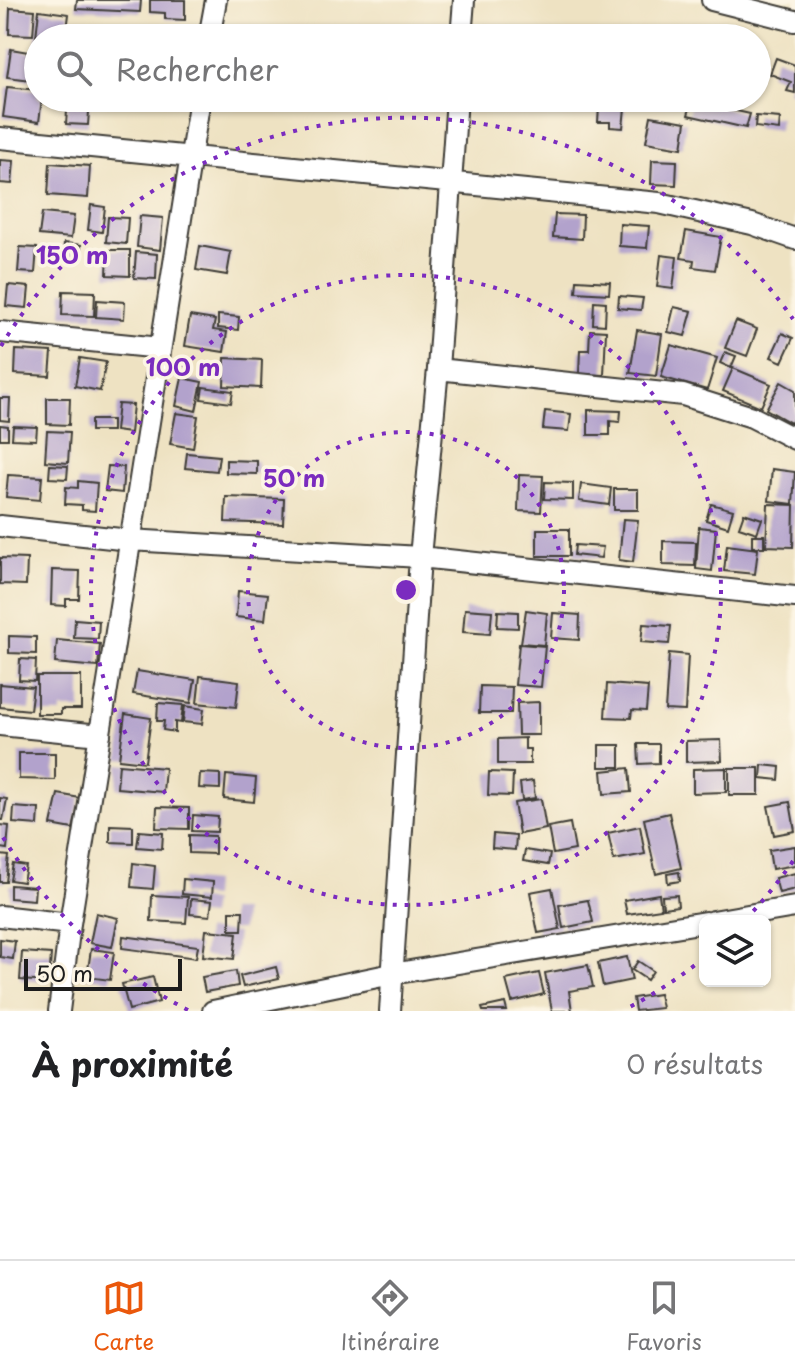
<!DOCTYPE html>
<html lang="fr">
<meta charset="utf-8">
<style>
body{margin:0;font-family:"Playpen Sans",sans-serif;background:#f6f6f6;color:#202124}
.controls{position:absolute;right:24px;bottom:24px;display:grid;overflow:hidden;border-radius:12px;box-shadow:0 2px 6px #0004}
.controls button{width:72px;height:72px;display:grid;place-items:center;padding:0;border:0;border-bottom:2px solid #e0e0e0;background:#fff;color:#202124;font:40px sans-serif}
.scale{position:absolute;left:24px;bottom:20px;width:158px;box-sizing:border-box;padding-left:8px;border:4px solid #1c1c1c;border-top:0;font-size:22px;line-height:28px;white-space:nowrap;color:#1c1c1c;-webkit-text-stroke:6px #fcf5e5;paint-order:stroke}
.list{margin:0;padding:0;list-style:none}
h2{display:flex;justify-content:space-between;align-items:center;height:104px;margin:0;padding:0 32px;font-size:34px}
h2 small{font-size:26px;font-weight:400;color:#757577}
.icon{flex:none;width:44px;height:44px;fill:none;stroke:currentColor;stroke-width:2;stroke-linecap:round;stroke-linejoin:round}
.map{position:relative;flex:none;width:795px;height:1011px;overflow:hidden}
.search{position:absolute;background:#fff;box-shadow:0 2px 6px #0004;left:24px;right:24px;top:24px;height:88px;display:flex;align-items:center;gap:20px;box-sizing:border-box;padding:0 28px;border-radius:44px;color:#757577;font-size:30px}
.sheet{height:248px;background:#fff}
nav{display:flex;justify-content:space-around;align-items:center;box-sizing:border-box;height:112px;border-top:2px solid #e0e0e0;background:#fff;font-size:22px;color:#757577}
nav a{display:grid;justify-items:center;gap:4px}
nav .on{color:#ea580c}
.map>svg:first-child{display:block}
</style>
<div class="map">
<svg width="795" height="1011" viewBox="0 0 795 1011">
<rect width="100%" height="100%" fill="#fcf5e5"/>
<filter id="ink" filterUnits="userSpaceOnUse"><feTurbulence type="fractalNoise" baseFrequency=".0125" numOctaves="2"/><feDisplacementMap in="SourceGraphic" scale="16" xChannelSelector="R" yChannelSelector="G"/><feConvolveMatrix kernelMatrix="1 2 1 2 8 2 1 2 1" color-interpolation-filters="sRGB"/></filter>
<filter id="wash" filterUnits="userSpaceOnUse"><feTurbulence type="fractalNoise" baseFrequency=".006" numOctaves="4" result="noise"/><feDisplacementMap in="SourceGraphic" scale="32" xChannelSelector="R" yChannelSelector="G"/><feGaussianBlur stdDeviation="1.8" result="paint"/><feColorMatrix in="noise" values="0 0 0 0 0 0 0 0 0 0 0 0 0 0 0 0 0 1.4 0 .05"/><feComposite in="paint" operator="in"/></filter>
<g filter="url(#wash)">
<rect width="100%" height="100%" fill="#eee2c2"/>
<g id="blocks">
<!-- building -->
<path fill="#b2a2cc" d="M 77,0 L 141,0 L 140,12 L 76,9 Z
M 150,0 L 185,0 L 185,20 L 165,19 L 165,13 L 150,12 Z
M 10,8 L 35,10 L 33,35 L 9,34 Z
M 39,10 L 69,14 L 66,38 L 38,38 L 38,46 L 35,46 Z
M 11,49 L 34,53 L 30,80 L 7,77 Z
M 776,58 L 795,65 L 795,93 L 787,91 L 791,82 L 770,74 Z
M 7,87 L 38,90 L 38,98 L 42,98 L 39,122 L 3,117 Z
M 68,98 L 90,98 L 88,125 L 66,124 Z
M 692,101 L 750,114 L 746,128 L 688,115 Z
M 599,107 L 625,108 L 623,128 L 610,127 L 610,122 L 598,122 Z
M 651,116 L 686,122 L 682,148 L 646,142 Z
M 756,116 L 780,118 L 779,130 L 755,127 Z
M 0,160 L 14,161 L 12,184 L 0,183 Z
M 652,160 L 677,161 L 676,185 L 651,184 Z
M 50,163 L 90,166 L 88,198 L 48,195 Z
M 91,205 L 105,207 L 102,232 L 88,230 Z
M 42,213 L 74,216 L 71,238 L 39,235 Z
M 555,214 L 583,215 L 582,239 L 553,237 Z
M 140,216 L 163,218 L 160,250 L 137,247 Z
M 108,217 L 128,218 L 126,244 L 106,242 Z
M 620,224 L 649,226 L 647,248 L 619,246 Z
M 686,231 L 721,237 L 715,270 L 693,267 L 694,260 L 681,258 Z
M 64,243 L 81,245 L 80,259 L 63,257 Z
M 200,246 L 231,252 L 227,275 L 196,270 Z
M 20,247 L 37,248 L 35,273 L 18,272 Z
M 108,250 L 130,250 L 130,276 L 107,275 Z
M 136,252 L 157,254 L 156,279 L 134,278 Z
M 661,255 L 677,257 L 673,289 L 657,287 Z
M 577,280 L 610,282 L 609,294 L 576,292 Z
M 8,285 L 29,287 L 27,308 L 6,306 Z
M 63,291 L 95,292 L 94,316 L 62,315 Z
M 619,296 L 643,298 L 641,310 L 618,308 Z
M 97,300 L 125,302 L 124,319 L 96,317 Z
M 594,301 L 606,302 L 605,325 L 593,324 Z
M 674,307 L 692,311 L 685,336 L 668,332 Z
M 218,315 L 239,317 L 238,330 L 218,328 Z
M 190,316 L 215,320 L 213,330 L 227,332 L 224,352 L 185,346 Z
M 736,321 L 757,329 L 747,356 L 725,348 Z
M 590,330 L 606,331 L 604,375 L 579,374 L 580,350 L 589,350 Z
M 637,330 L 662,334 L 656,376 L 630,373 Z
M 782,333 L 793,338 L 782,362 L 771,357 Z
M 671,345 L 717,358 L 707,390 L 661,377 Z
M 16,350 L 52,352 L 50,376 L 15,374 Z
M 725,352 L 736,356 L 731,368 L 720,363 Z
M 80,358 L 106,362 L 100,391 L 75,386 Z
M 225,358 L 262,360 L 261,388 L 224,386 Z
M 733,368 L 771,384 L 761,407 L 723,391 Z
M 182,378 L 202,382 L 196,411 L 176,406 Z
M 781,382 L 795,390 L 795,416 L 791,423 L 766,409 Z
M 203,387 L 233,391 L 231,403 L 201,399 Z
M 0,398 L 10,398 L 9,421 L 0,420 Z
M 47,398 L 70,398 L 69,425 L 47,424 Z
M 118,404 L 133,405 L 130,433 L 115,431 Z
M 588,410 L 621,411 L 620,422 L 610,421 L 610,435 L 588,435 Z
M 545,411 L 571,414 L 569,431 L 543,429 Z
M 176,413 L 198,416 L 193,448 L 170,444 Z
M 91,420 L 112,420 L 112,431 L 91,431 Z
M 0,425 L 8,426 L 8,439 L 0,439 Z
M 13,426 L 37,427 L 36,440 L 12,439 Z
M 47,431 L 70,432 L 68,463 L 45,461 Z
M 187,453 L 219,456 L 217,471 L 185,468 Z
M 226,460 L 257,461 L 257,474 L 226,473 Z
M 50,465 L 68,466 L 67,479 L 49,478 Z
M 108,466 L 124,467 L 122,493 L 105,491 Z
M 772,469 L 795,472 L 793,504 L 769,501 Z
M 8,475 L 42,477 L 40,500 L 6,497 Z
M 519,475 L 543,476 L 541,512 L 518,511 Z
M 78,481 L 97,483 L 95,511 L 82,510 L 82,505 L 65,504 L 66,487 L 78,488 Z
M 545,482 L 573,483 L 573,500 L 544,499 Z
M 581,484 L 611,488 L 609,505 L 579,501 Z
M 614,489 L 638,489 L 638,510 L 614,510 Z
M 226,497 L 284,499 L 283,524 L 225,522 Z
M 711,504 L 733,510 L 728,527 L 706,520 Z
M 768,504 L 794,505 L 793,547 L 766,546 Z
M 744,513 L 762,519 L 757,533 L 739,527 Z
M 623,519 L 638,520 L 633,562 L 619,560 Z
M 699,527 L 716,529 L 712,571 L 696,569 Z
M 537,529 L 569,529 L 569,556 L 537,556 Z
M 752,535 L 764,535 L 764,547 L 752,547 Z
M 663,541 L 696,542 L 695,566 L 663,565 Z
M 575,545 L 603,547 L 601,558 L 574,555 Z
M 727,545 L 758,549 L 755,574 L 724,571 Z
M 0,558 L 27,559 L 26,585 L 0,584 Z
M 52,570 L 80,571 L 79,599 L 66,599 L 66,606 L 51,605 Z
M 238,591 L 268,594 L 265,620 L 236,617 Z
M 465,609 L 492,611 L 490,634 L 463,632 Z
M 526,610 L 547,613 L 544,645 L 521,643 Z
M 498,611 L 518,612 L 518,628 L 497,627 Z
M 553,613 L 580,615 L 579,640 L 551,638 Z
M 75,619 L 99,621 L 98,639 L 74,638 Z
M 643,624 L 671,626 L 669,644 L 641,642 Z
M 9,636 L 36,637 L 36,654 L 9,653 Z
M 57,640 L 100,644 L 98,667 L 55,663 Z
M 519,644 L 545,646 L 541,687 L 515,685 Z
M 669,653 L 688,655 L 685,711 L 665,710 Z
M 20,659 L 36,660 L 35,681 L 19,680 Z
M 137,671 L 195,680 L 191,703 L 133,694 Z
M 37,676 L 81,676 L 81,709 L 61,709 L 61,714 L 37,714 Z
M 200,676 L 239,681 L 236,707 L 197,703 Z
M 0,684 L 33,687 L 30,710 L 0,707 Z
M 607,684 L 648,687 L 646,711 L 632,710 L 631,718 L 605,717 Z
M 480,686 L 512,687 L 511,713 L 479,713 Z
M 539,702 L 539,735 L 518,735 L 517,703 Z
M 158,703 L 183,705 L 181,723 L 175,722 L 175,732 L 163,730 L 164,721 L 157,721 Z
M 185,706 L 204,709 L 202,724 L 183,722 Z
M 125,714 L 151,718 L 145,762 L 119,759 Z
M 525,738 L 525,749 L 530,749 L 530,764 L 498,764 L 498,739 Z
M 721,740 L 722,761 L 686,762 L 686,741 Z
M 638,744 L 659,744 L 659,763 L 639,764 Z
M 599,745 L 620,745 L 620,767 L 599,767 Z
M 19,753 L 55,753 L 55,780 L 19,779 Z
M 119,764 L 165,768 L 163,792 L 117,788 Z
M 762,765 L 780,767 L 779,780 L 761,778 Z
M 629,768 L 631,792 L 604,794 L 602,771 Z
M 726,768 L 726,792 L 693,793 L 693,769 Z
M 729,768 L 759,768 L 759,795 L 729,795 Z
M 489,772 L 513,773 L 512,796 L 488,795 Z
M 200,773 L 220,774 L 220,789 L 199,788 Z
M 226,775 L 256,778 L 254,802 L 224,799 Z
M 533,781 L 535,798 L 522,800 L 520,783 Z
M 58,794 L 80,798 L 73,829 L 51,825 Z
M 0,798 L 7,799 L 3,820 L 0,820 Z
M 541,799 L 546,829 L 519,834 L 514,803 Z
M 790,802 L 795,831 L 774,835 L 768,806 Z
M 14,807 L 39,809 L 38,825 L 13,823 Z
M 157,807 L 189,808 L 189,829 L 156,828 Z
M 669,813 L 681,868 L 656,874 L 644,819 Z
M 193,815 L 218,817 L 217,832 L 192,831 Z
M 570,823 L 575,850 L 553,854 L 548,827 Z
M 0,825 L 9,826 L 7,849 L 0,848 Z
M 110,825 L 133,826 L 133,843 L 110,842 Z
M 640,826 L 645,854 L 614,860 L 608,833 Z
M 139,831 L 163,833 L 162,849 L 137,847 Z
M 493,834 L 516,836 L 515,850 L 492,848 Z
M 189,835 L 215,836 L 215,854 L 189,853 Z
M 795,846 L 795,865 L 772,869 L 769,850 Z
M 525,850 L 550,854 L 548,865 L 523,861 Z
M 0,855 L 9,856 L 6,882 L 0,882 Z
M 133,863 L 155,866 L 153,889 L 131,887 Z
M 13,864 L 26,866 L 23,882 L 10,880 Z
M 679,872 L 680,881 L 668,883 L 667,874 Z
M 795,873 L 795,889 L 779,893 L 775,878 Z
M 183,879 L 213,882 L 212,897 L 182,894 Z
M 10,885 L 35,887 L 34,900 L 10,898 Z
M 552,888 L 560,929 L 538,933 L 530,892 Z
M 659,894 L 661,909 L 627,914 L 624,900 Z
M 152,895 L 188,897 L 186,923 L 151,921 Z
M 677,895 L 678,906 L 663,908 L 662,896 Z
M 191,899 L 212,901 L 210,916 L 190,914 Z
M 588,900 L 593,922 L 563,928 L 559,905 Z
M 230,911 L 243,911 L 242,930 L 230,930 Z
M 96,913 L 118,918 L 112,947 L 90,943 Z
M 206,930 L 237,933 L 234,959 L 203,956 Z
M 123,936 L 198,946 L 196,958 L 122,948 Z
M 0,939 L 15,941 L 13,959 L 0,957 Z
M 91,949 L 114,952 L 110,980 L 87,977 Z
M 22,952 L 51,954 L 49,982 L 20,980 Z
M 627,957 L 632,980 L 603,986 L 598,963 Z
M 638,961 L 653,971 L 647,980 L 632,970 Z
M 588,965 L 593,987 L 569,991 L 572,1011 L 552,1011 L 545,973 Z
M 276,967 L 279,979 L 243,987 L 240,976 Z
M 236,971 L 238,986 L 205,992 L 202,977 Z
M 539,973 L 544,994 L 512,1002 L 506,980 Z
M 153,977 L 159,1002 L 129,1010 L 122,984 Z
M 659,994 L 662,1008 L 635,1011 L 633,998 Z
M 505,1003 L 507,1011 L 483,1011 L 482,1008 Z"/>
</g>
</g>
<g filter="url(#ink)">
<use href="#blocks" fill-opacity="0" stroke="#3c3a35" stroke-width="2"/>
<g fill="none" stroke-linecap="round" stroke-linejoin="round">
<!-- street casing -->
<g stroke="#3c3a35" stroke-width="24">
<path id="street" d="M 712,0 L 795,21
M 209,38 L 216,0
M 461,38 L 464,0
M 0,138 L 659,203 L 752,224 L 795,239
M 0,332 L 160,348
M 438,369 L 683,395 L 752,417 L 795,439
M 0,526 L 130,540 L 420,557 L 795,597
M 0,725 L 100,735
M 0,916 L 70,924
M 713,921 L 795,907
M 59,1011 L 70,924 L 200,98
M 213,1011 L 392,974 L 705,922
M 390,1011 L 420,557 L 438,369 L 457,98"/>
</g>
<!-- street -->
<use href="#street" stroke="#fff" stroke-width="20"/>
</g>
</g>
<!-- distance rings -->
<g fill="none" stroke="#7b2cbf" stroke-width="4" stroke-dasharray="4 8">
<circle cx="406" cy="590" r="158"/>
<circle cx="406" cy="590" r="315"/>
<path d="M793 861A473 473 0 0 1 746 919M704 958A473 473 0 0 1 624 1010M188 1010A473 473 0 0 1 1 834M1 346A473 473 0 0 1 793 319"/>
</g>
<circle cx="406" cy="590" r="12" fill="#7b2cbf" stroke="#fcf5e5" stroke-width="4"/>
<g font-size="24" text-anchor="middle" font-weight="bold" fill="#7b2cbf" stroke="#fcf5e5" stroke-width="7" stroke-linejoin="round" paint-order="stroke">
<text x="72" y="264">150 m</text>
<text x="183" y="376">100 m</text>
<text x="294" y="487">50 m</text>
</g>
</svg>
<div class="controls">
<button><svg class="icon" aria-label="layers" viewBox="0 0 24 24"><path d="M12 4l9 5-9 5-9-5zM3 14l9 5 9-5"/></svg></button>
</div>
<div class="scale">50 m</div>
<div class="search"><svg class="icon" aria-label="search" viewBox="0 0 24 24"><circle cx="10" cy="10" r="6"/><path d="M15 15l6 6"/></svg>Rechercher</div>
</div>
<section class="sheet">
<h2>À proximité<small>0 résultats</small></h2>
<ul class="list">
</ul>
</section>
<nav>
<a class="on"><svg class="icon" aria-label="map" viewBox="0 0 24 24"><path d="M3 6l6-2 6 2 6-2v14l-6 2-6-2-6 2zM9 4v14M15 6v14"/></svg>Carte</a>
<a><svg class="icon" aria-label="directions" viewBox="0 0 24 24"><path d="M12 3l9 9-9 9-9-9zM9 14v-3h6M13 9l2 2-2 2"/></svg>Itinéraire</a>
<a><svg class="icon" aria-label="saved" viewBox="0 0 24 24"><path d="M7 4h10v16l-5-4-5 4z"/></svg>Favoris</a>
</nav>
